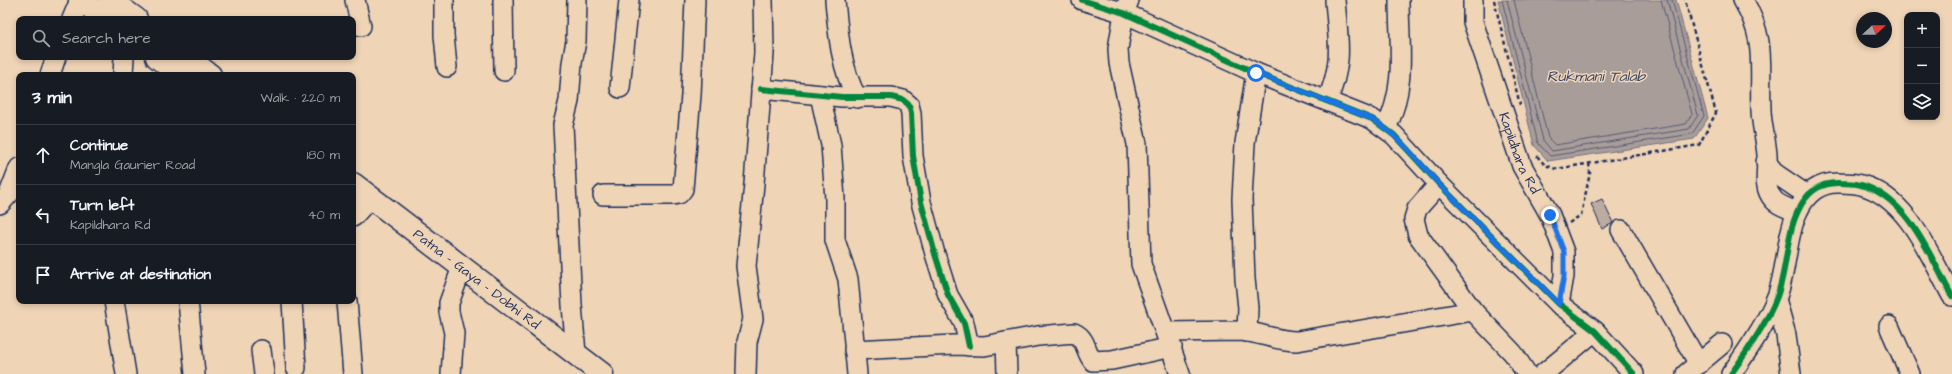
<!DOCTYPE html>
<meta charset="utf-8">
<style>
body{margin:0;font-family:"Architects Daughter",sans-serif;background:#20242c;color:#f1f3f6}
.controls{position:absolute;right:12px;top:12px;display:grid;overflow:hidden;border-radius:8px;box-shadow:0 2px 6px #0003}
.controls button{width:36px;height:36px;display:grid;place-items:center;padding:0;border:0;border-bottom:1px solid #363941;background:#171b24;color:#f1f3f6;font:20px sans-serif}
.compass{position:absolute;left:1856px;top:12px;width:36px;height:36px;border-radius:50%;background:#171b24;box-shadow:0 2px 6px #0003;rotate:68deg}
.stop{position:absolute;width:12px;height:12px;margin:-9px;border:3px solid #1a73e8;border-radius:50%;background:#fff}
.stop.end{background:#1a73e8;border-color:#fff;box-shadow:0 1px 4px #0008}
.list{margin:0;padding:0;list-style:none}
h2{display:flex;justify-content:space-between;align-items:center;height:52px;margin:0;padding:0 16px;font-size:17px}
h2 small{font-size:13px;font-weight:400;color:#9ea1a6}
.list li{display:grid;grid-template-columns:26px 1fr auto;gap:12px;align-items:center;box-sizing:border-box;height:60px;padding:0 16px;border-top:1px solid #363941}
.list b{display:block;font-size:15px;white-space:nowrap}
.list p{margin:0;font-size:13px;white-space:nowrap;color:#9ea1a6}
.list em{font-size:13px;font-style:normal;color:#9ea1a6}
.icon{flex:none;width:22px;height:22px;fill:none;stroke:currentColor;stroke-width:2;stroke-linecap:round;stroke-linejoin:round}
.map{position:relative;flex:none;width:1952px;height:374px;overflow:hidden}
.search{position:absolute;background:#171b24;box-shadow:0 2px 6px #0003;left:16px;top:16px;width:340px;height:44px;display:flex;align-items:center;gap:10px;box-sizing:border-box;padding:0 14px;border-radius:8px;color:#9ea1a6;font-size:15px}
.panel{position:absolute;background:#171b24;box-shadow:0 2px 6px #0003;left:16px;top:72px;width:340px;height:232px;border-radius:8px}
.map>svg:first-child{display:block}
</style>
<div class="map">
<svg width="1952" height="374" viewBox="0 0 1952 374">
<rect width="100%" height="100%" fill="#efd4b6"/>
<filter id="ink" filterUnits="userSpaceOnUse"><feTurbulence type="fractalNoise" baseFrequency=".025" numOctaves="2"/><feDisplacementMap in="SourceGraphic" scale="8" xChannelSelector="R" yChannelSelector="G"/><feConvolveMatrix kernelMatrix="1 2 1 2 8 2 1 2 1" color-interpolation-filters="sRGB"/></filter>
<g filter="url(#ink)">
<!-- water -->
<path fill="#a99d9a" stroke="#707182" d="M 1498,0 L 1676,0 L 1708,118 L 1694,139 L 1548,161 L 1534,145 Z"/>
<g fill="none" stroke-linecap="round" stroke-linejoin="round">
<!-- shore -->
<path stroke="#545b76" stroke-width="1" d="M 1502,0 L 1538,143 L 1550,156 L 1692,134 L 1704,116 L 1672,0
M 1507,0 L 1543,140 L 1552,151 L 1689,129 L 1698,115 L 1667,0
M 1514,0 L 1548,138 L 1555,145 L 1686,124 L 1692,114 L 1661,0"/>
</g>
<!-- building -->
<path fill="#bbaba0" stroke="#1b2f5e" d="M 1602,199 L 1613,223 L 1602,229 L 1591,204 Z"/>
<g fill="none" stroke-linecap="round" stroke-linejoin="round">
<!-- minor casing -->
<g stroke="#1b2f5e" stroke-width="22">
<g id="minor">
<path d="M 355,0 L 361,26"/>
<path d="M 444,0 L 444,35 L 447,67"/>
<path d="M 503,0 L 504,71"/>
<path d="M 835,0 C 838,33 841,69 857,98"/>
<path d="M 1082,0 L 1124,13 L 1256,73 L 1372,119 L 1394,135 L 1439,184 L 1559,304 L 1595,331 L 1634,374"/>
<path d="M 1129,0 L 1124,13 L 1118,49 L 1119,63 L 1137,144 L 1141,264 L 1180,374"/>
<path id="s1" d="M 1473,0 L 1473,22 L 1522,166 L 1550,215 L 1564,252 L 1564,276 L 1559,304"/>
<path d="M 1743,0 C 1767,40 1759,65 1761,109 C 1761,124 1766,139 1767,155 C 1768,169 1762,187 1773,199 C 1777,205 1790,209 1797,212"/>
<path d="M 72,19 L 80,0"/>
<path d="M 50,75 L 56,57"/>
<path d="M 123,75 L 124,57"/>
<path d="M 620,88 L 629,0"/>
<path d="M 761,89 L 842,97 L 891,97 L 903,100 L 909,105 L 911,113 L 913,156 L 921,202 L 935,254 L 948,295 L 964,323 L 969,346"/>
<path d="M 820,95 L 831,145 L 835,199 L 835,240 L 848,279 L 857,374"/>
<path d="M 1327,101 C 1344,61 1338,41 1335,0"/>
<path d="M 1386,128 C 1407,86 1399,45 1399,0"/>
<path d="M 1766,162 L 1776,174 L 1807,195"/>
<path d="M 1439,184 L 1417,209 L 1414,219 L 1418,235 L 1473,311 L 1513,353 L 1527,374"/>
<path d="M 603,195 L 673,195 L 679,194 L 683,189 L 691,95 L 695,0"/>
<path d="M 0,204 L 9,194 L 19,168"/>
<path d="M 353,217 L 371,197"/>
<path d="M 1621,230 L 1699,364"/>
<path d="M 1776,299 L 1786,335 L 1791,374"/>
<path d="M 114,301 L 126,374"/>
<path d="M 188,301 L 195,374"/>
<path d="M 292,301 L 296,368"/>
<path d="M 347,301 L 353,374"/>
<path d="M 1889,326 L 1910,374"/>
<path d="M 1166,332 L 1242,331 C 1261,333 1278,341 1297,341 L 1473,311"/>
<path d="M 1247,332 L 1248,308 L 1245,279 L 1242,199 L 1245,143 L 1256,73"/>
<path d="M 1006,342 L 1007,374"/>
<path d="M 261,350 L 264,374"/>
<path d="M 854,350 L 954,345 L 984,346 L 1038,336 L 1074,333 C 1087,339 1085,352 1093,361 L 1112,360 L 1172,347"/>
<path d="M 576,354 L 572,305 L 563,125 L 569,101 L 572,63 L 576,41 L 577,0"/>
<path d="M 451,374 L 454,333 L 449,312 L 449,303 L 462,267"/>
<path d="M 746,374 L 747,342 L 753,319 L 746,266 L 754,184 L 764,53 L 763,0"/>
<path d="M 1543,374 L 1595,331"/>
<path d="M 1686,374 L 1722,344"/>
<path d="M 1731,374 C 1746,353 1767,323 1776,299 C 1787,273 1786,234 1798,211 C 1806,193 1819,182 1840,183 C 1846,183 1854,183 1861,185 C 1908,197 1931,258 1952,296"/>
</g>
</g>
<!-- major casing -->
<g stroke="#1b2f5e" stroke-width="25">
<g id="major">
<path d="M 80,0 L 107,19"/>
<path d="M 110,0 L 136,19"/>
<path d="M 157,57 L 180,75"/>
<path d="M 186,57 L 210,75"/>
<path id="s2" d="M 353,184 L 602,374"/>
</g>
</g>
<!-- path -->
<path stroke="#1b2f5e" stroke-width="2.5" stroke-dasharray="4 3" stroke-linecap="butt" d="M 1494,0 L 1520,105
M 1537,156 L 1545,165 L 1556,169 L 1699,145 L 1716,113 L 1685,0
M 1569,223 L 1581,215 L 1590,173 L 1589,163"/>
<!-- minor -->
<use href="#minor" stroke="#efd4b6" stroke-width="19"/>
<!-- major -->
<use href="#major" stroke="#efd4b6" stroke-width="22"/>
<!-- cycleway casing -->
<g stroke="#efd4b6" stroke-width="8">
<path id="cycleway" d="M 1082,0 L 1124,13 L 1256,73 L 1372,119 L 1394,135 L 1439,184 L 1559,304 L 1595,331 L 1634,374
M 761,89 L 842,97 L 891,97 L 903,100 L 909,105 L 911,113 L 913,156 L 921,202 L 935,254 L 948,295 L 964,323 L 969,346
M 1731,374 C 1746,353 1767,323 1776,299 C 1787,273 1786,234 1798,211 C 1806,193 1819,182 1840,183 C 1846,183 1854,183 1861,185 C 1908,197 1931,258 1952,296"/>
</g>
<!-- cycleway -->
<use href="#cycleway" stroke="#00873e" stroke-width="6"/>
</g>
</g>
<g fill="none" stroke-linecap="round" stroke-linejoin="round" filter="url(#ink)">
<!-- route -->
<path stroke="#1a73e8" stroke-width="5" d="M 1256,73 L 1372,119 C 1400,137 1418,161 1440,185 C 1479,225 1520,264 1559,304 L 1564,276 L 1564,252 L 1550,215"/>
</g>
<g text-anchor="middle" stroke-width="3" stroke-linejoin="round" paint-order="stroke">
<!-- street labels -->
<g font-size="14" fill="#1b2f5e" stroke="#efd4b6">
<text dy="5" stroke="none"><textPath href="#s1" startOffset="161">Kapildhara Rd</textPath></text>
<text dy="5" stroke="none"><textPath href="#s2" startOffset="156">Patna - Gaya - Dobhi Rd</textPath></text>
</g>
<!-- water labels -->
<g font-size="15" font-style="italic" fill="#37456a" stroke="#efd4b6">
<text x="1596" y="81">Rukmani Talab</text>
</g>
</g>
</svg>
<div class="controls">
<button>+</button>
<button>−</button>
<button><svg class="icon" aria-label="layers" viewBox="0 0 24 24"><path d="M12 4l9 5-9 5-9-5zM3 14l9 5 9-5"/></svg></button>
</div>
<svg class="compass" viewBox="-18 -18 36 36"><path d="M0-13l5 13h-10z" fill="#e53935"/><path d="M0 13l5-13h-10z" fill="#9ea1a6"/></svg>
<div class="stop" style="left:1256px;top:73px"></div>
<div class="stop end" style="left:1550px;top:215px"></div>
<div class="search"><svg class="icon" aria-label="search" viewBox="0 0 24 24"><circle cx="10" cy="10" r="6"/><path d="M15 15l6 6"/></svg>Search here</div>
<section class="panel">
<h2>3 min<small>Walk · 220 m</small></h2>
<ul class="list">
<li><svg class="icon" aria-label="ahead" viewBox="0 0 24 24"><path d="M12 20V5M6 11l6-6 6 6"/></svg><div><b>Continue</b><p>Mangla Gaurier Road</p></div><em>180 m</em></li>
<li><svg class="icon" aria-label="left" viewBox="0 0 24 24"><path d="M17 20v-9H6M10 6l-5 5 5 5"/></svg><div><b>Turn left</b><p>Kapildhara Rd</p></div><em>40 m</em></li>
<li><svg class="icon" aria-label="arrive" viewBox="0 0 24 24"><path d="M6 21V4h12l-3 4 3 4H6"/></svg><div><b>Arrive at destination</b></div></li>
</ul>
</section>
</div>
